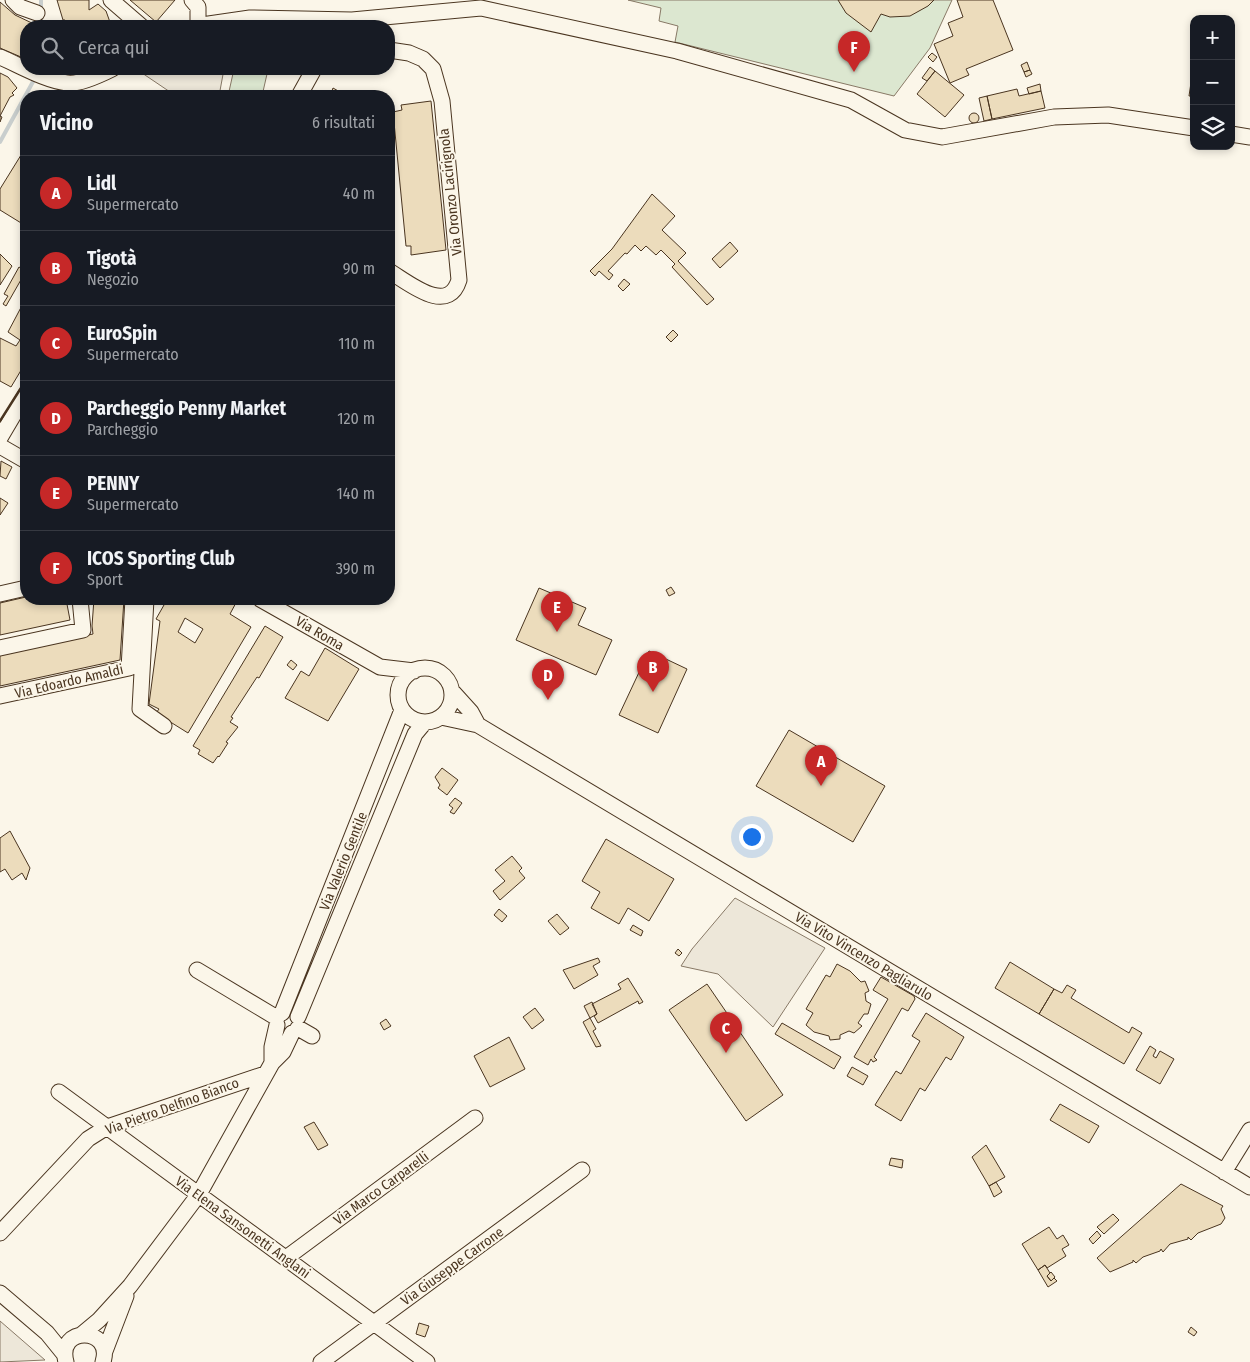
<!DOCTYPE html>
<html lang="it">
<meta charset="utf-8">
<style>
body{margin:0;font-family:"Fira Sans Condensed",sans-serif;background:#242831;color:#f1f3f6}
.controls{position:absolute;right:15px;top:15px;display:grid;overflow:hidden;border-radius:10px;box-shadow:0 2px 8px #0003}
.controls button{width:45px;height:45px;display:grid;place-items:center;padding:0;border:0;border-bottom:1px solid #363941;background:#171b24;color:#f1f3f6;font:25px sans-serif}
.you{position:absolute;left:751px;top:836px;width:18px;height:18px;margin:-12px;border:4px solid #fff;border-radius:50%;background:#1a73e8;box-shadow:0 0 0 8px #1a73e833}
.badge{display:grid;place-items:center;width:32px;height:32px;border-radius:50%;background:#c62828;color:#fff;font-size:16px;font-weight:700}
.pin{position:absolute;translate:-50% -41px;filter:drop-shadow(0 1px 2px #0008)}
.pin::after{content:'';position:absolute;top:26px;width:18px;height:15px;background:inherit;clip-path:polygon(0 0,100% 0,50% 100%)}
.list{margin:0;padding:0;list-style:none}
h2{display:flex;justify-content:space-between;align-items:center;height:65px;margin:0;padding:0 20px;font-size:21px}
h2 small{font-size:16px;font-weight:400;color:#9ea1a6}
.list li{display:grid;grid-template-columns:32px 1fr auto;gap:15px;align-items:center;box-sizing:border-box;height:75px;padding:0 20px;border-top:1px solid #363941}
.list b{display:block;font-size:19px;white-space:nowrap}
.list p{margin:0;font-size:16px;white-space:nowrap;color:#9ea1a6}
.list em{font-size:16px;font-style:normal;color:#9ea1a6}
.icon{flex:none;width:28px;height:28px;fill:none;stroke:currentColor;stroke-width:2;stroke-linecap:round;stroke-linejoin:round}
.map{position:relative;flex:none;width:1250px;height:1362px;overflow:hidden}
.search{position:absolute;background:#171b24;box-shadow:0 2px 8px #0003;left:20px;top:20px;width:375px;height:55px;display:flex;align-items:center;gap:12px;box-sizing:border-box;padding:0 18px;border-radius:20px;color:#9ea1a6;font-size:19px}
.panel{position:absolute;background:#171b24;box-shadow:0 2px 8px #0003;left:20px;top:90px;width:375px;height:515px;border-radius:20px}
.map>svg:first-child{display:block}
</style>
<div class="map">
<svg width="1250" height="1362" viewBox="0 0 1250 1362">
<rect width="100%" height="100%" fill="#fbf6e9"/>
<!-- green -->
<path fill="#dce7d0" stroke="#887966" d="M 628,0 L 952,0 L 930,48 L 894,96 L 675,42 L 678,26 L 659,21 L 661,8 Z
M 234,69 L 267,74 L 262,96 L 228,96 Z"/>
<!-- parking -->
<path fill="#ede7d9" stroke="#887966" d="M 147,69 L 224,69 L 219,96 L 176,96 L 142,73 Z
M 735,898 L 825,948 L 773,1027 L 718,974 L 681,966 L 692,949 Z
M 0,1321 L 45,1360 L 0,1362 Z"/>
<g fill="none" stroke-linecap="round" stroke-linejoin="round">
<!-- stream -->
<path stroke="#c9cecd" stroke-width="4" d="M 41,26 L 41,0
M 0,142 L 35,78"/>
</g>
<!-- building -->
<path fill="#ecdcbc" stroke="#4a3520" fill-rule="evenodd" d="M 57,0 L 89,0 L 89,10 L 98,4 L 106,11 L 111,25 L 120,22 L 121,26 L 67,26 L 65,20 L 63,20 Z
M 130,0 L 175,0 L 156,22 Z
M 838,0 L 934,0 L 928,6 L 910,16 L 890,17 L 881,14 L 871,32 L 846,13 Z
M 957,0 L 993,0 L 1013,50 L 966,69 L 969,75 L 950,83 L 934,44 L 953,36 L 948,23 L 963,17 Z
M 0,2 L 15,15 L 34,24 L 33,26 L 26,26 L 26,44 L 21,57 L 0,48 Z
M 932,53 L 937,57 L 933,62 L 928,57 Z
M 1027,62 L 1030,70 L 1024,72 L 1021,65 Z
M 930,67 L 935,71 L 927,81 L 922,78 Z
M 1030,70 L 1032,74 L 1026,77 L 1024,72 Z
M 935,71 L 964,95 L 945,117 L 917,94 Z
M 0,73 L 8,77 L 17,88 L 12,93 L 14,95 L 10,97 L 0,116 L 2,117 L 0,122 Z
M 1192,76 L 1194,76 L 1194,96 L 1189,96 Z
M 1040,84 L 1041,91 L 1029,94 L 1027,88 Z
M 333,88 L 347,96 L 330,96 Z
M 1017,89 L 1019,96 L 1041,91 L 1045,108 L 992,119 L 987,96 Z
M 152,91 L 161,96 L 148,96 Z
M 987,96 L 992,119 L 984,121 L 979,98 Z
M 431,101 L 446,250 L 411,255 L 411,246 L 406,246 L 393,112 L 402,110 L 401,105 Z
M969 118a5 5 0 1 1 10 0a5 5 0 1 1-10 0Z
M 26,147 L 26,226 L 0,210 L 0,189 Z
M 652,194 L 675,216 L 662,230 L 686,253 L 678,261 L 714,299 L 707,305 L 672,267 L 675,264 L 661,250 L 656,255 L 646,246 L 641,251 L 635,245 L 627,254 L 625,253 L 608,271 L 613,275 L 609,280 L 599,271 L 595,276 L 590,271 L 612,249 Z
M 730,242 L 738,251 L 720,268 L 712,259 Z
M 0,254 L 12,266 L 0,285 Z
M 19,267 L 26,271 L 6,306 L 3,304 L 8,296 L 4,294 Z
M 624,279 L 630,284 L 623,291 L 618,286 Z
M 26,298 L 26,362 L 11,387 L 0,381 L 0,338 L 16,346 L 20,340 L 8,332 Z
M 673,330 L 678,335 L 671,342 L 666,337 Z
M 1,461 L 12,467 L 6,479 L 0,476 Z
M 0,498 L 8,503 L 0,515 Z
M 671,587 L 675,593 L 669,596 L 666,590 Z
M 539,588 L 586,608 L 578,625 L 612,640 L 596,675 L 516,640 Z
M 26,597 L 66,599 L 70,620 L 0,635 L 0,603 Z
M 94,599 L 124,599 L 120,660 L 0,686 L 0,654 L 93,634 L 92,626 Z
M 158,599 L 238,599 L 230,614 L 251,627 L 188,733 L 156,713 L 159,709 L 149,704 L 160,621 L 156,619 L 164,605 L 157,601 ZM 185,618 L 203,629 L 195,643 L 178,632 Z
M 265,626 L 283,637 L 259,678 L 257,677 L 231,717 L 233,718 L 230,722 L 238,727 L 226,742 L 228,743 L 219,757 L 218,756 L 213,763 L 198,754 L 200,750 L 193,746 Z
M 325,648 L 359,669 L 328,721 L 285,698 L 301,671 L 309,676 Z
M 649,651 L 687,669 L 658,733 L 619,715 Z
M 291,660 L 297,665 L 293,670 L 287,665 Z
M 789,730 L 885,786 L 853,842 L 756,786 Z
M 442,768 L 458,780 L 447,795 L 438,788 L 440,785 L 435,777 Z
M 455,798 L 462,803 L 454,814 L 450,812 L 453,808 L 449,805 Z
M 10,831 L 30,868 L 26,880 L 22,873 L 12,880 L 5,869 L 0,872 L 0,838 Z
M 606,839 L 674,879 L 649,921 L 628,908 L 619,924 L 591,908 L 600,892 L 582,881 Z
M 512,856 L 522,868 L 519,871 L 525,878 L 500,900 L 493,891 L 505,881 L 495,870 Z
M 499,909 L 507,916 L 502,922 L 494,915 Z
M 557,914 L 569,928 L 560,935 L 548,921 Z
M 633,925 L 643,931 L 641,936 L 630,930 Z
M 678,949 L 682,953 L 679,956 L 675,953 Z
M 598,958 L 600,962 L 593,966 L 598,975 L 574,989 L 563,970 Z
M 1010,962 L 1054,989 L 1039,1014 L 995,988 Z
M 837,964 L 850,971 L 861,982 L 865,981 L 869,991 L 865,993 L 866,1001 L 871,1004 L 868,1014 L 864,1014 L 858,1023 L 862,1026 L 854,1033 L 849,1031 L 840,1035 L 840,1039 L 830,1040 L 829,1036 L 814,1032 L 806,1025 L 813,1013 L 806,1009 L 826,975 L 830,977 Z
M 881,977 L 914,996 L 915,999 L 908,1011 L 902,1008 L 874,1057 L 877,1060 L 873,1062 L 871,1059 L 868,1065 L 854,1057 L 888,999 L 873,990 Z
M 628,978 L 643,1002 L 639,1004 L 638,1001 L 598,1023 L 594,1016 L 597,1014 L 592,1004 L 621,989 L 618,984 Z
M 707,984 L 783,1095 L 746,1121 L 669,1010 Z
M 1067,985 L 1076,990 L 1071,998 L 1129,1033 L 1132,1027 L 1142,1033 L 1124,1064 L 1039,1014 L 1054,989 L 1062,993 Z
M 592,1002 L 597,1014 L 590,1018 L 584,1006 Z
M 535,1008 L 544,1020 L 532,1029 L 523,1017 Z
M 926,1013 L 964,1037 L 951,1060 L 946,1057 L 925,1091 L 920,1088 L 901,1121 L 875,1105 L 896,1071 L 901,1074 L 920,1041 L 912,1036 Z
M 590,1018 L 596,1029 L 593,1031 L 601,1046 L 596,1047 L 583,1022 Z
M 386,1019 L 391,1026 L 384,1030 L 380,1023 Z
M 782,1023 L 841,1057 L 834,1069 L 775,1034 Z
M 509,1037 L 525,1069 L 490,1087 L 474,1056 Z
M 1150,1046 L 1156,1050 L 1153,1056 L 1156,1058 L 1160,1051 L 1174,1059 L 1160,1084 L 1136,1070 Z
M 852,1067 L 868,1076 L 863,1085 L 847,1076 Z
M 1060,1104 L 1099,1126 L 1089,1143 L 1050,1120 Z
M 314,1122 L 328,1145 L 318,1150 L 304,1127 Z
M 986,1145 L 1005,1177 L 989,1186 L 972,1157 Z
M 891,1158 L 903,1160 L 902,1168 L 889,1165 Z
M 996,1182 L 1002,1192 L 994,1197 L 989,1186 Z
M 1181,1184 L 1223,1206 L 1221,1209 L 1225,1218 L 1221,1224 L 1198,1233 L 1191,1240 L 1188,1237 L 1188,1239 L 1170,1244 L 1163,1252 L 1161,1249 L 1160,1251 L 1143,1257 L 1136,1263 L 1133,1260 L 1133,1262 L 1110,1272 L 1097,1258 Z
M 1113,1214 L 1119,1220 L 1104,1234 L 1097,1227 Z
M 1049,1227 L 1057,1239 L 1063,1235 L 1069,1245 L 1062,1249 L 1066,1256 L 1047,1268 L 1045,1265 L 1038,1270 L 1022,1244 Z
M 1097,1231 L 1101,1236 L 1093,1244 L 1089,1239 Z
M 1045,1265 L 1050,1273 L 1047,1276 L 1051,1281 L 1054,1278 L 1057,1281 L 1048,1287 L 1038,1270 Z
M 1051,1272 L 1055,1277 L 1051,1281 L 1047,1276 Z
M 419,1323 L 429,1326 L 425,1337 L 416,1334 Z
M 1191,1327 L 1197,1332 L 1194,1336 L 1188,1332 Z"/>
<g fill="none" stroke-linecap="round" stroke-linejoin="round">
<!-- minor casing -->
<g stroke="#4a3520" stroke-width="17">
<path id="minor" d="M 13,0 L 20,7 L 37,13
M 111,0 L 141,26
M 192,0 L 198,7 L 198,25
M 195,26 L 250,18 L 352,20 L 481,8 L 677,51 L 851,100 L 905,130 L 942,137 L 1054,117 L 1108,115 L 1194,128
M 389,50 L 409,53 L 423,59 L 433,69 L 442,101 L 459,280 C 448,316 409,283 389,271
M 0,57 C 21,66 44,80 67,83 C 78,85 102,74 112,69
M 299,96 L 314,69
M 1231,134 L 1250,137
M 0,438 L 26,394
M 0,446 L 26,461
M 0,594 L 26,588
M 146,599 L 140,709 L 164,726
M 260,599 L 380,667 L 414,671
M 0,648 L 83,630 L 80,599
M398 695a27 27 0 1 1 54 0a27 27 0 1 1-54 0Z
M 0,696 L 129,668 L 133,599
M 441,717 L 478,725 L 471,712 L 452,691
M 478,725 L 1250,1187
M 197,970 L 277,1018
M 282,1013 L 402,710
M 298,1017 L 415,734 L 425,722
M 277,1025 L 272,1047 L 272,1063 L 283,1052 L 292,1033
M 298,1028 L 312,1036
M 59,1092 L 427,1362
M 1224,1172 L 1250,1130
M 0,1233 L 88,1139 L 107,1127 L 265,1074
M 286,1258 L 475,1118
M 0,1293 L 47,1333 L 64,1354
M 81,1335 L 99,1320 L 130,1286 L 199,1194 L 272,1063
M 105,1351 L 126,1296
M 66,1362 C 56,1325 114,1327 103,1362
M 321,1362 L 582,1170"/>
</g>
<!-- minor -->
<use href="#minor" stroke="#fbf6e9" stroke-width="15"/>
<!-- wall -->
<path stroke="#4a3520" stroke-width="2.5" d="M 0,421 L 26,380"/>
</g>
<g text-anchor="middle" stroke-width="4" stroke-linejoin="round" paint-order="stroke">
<!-- street labels -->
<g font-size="14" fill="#4a3520" stroke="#fbf6e9">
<text transform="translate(450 192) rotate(-96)" y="5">Via Oronzo Lacirignola</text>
<text transform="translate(320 633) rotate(30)" y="5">Via Roma</text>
<text transform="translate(69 681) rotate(-13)" y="5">Via Edoardo Amaldi</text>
<text transform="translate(343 861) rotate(-68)" y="5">Via Valerio Gentile</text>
<text transform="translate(864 956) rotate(31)" y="5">Via Vito Vincenzo Pagliarulo</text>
<text transform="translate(172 1106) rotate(-20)" y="5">Via Pietro Delfino Bianco</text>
<text transform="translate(381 1188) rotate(-36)" y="5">Via Marco Carparelli</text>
<text transform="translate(243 1227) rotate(36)" y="5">Via Elena Sansonetti Anglani</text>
<text transform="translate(452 1266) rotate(-36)" y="5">Via Giuseppe Carrone</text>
</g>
</g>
</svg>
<div class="controls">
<button>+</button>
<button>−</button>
<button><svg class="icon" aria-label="layers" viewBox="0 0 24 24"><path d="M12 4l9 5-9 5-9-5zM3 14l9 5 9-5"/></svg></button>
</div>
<div class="you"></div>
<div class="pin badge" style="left:821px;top:786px">A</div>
<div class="pin badge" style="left:653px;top:692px">B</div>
<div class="pin badge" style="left:726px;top:1053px">C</div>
<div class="pin badge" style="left:548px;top:700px">D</div>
<div class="pin badge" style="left:557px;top:632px">E</div>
<div class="pin badge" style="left:854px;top:72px">F</div>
<div class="search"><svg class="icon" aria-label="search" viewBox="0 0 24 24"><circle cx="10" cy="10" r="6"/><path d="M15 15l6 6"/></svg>Cerca qui</div>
<section class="panel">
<h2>Vicino<small>6 risultati</small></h2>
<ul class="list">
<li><span class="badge">A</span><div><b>Lidl</b><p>Supermercato</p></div><em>40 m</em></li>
<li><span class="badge">B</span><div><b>Tigotà</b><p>Negozio</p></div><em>90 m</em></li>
<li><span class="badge">C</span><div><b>EuroSpin</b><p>Supermercato</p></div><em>110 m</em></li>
<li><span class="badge">D</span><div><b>Parcheggio Penny Market</b><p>Parcheggio</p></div><em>120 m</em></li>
<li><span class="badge">E</span><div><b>PENNY</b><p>Supermercato</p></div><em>140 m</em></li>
<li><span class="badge">F</span><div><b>ICOS Sporting Club</b><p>Sport</p></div><em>390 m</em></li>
</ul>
</section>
</div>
